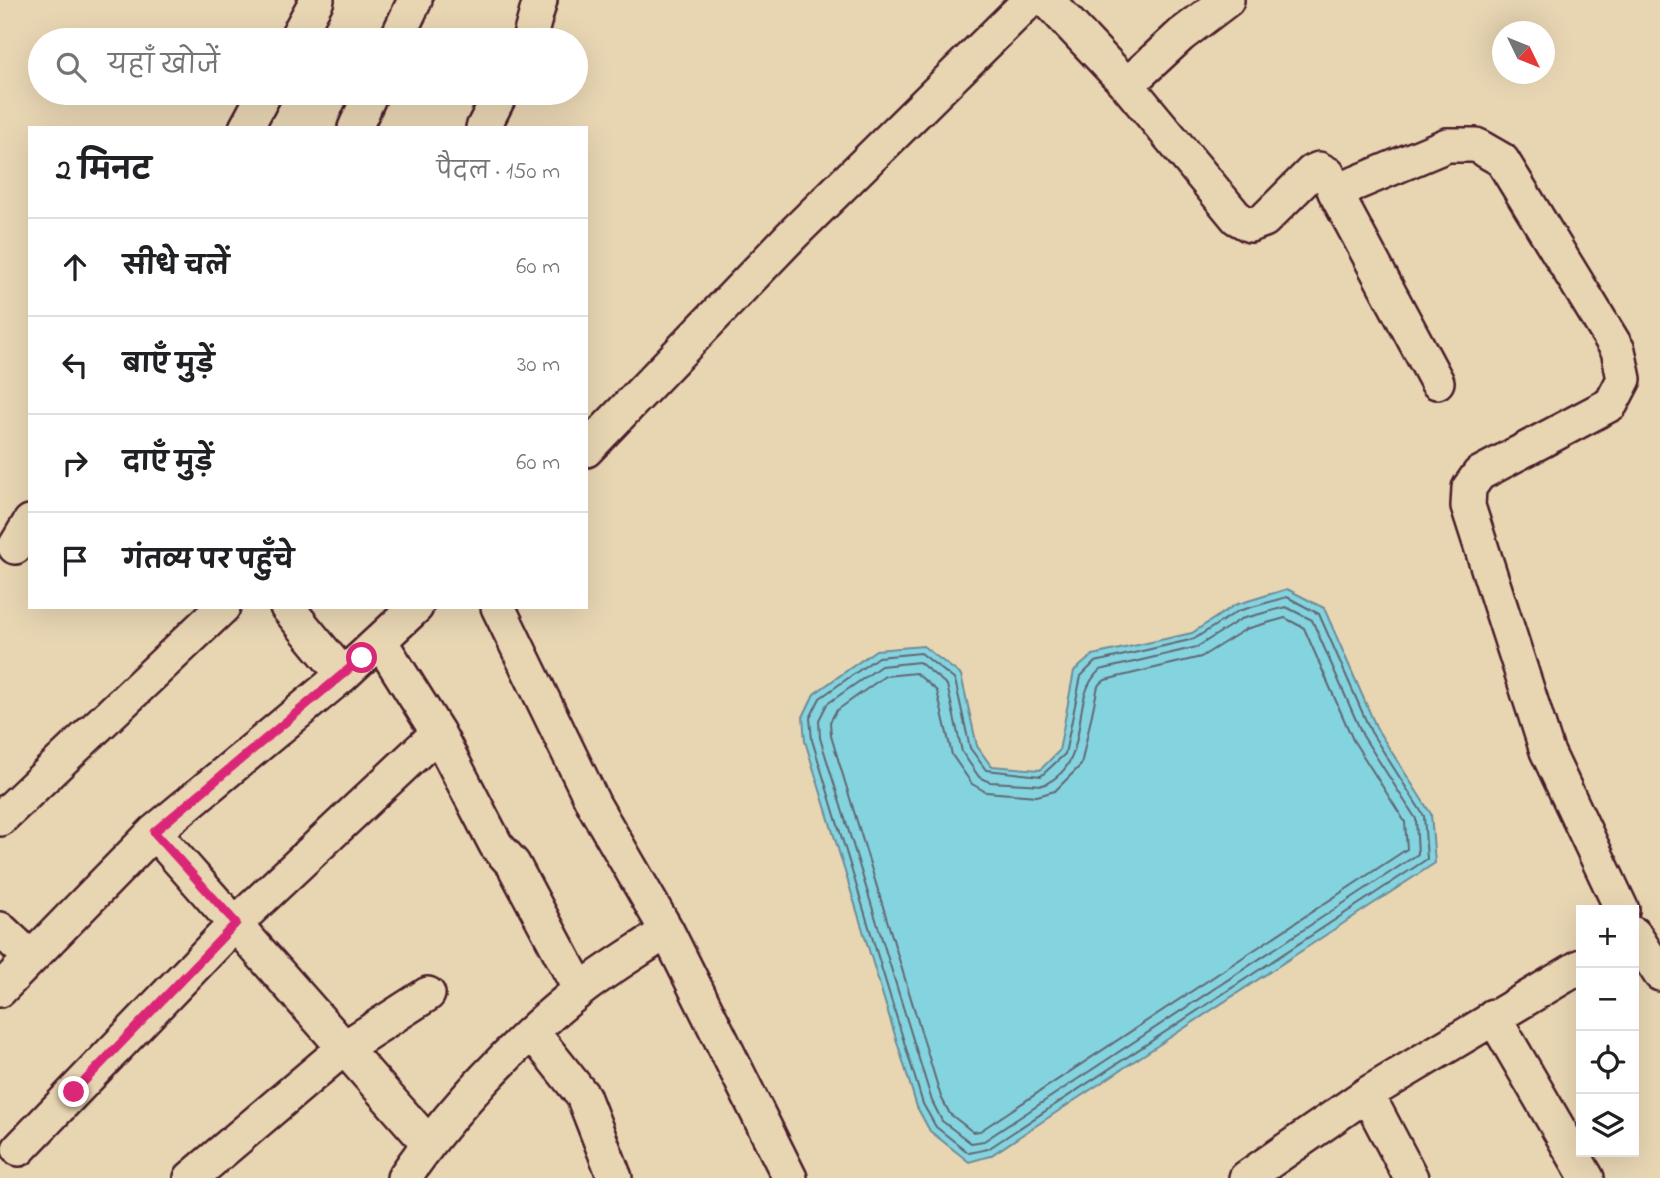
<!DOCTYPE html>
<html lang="hi">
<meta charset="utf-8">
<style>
body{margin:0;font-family:"Indie Flower","Playpen Sans Deva",sans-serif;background:#f6f6f6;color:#202124}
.controls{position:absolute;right:21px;bottom:21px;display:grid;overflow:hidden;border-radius:0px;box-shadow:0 7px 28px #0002}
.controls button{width:63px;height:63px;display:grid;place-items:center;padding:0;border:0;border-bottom:2px solid #e0e0e0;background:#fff;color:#202124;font:35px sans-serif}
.compass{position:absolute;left:1492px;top:21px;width:63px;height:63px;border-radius:50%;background:#fff;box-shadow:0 7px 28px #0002;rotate:133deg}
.stop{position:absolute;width:21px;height:21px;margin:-16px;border:5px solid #db2777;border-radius:50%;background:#fff}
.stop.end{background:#db2777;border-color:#fff;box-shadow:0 2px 7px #0008}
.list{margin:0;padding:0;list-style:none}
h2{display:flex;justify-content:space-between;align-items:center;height:91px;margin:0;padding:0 28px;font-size:30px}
h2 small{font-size:23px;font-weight:400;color:#757577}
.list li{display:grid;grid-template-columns:46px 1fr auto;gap:21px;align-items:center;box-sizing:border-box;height:98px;padding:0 28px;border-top:2px solid #e0e0e0}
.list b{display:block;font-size:26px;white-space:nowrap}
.list em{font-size:23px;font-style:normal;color:#757577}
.icon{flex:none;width:38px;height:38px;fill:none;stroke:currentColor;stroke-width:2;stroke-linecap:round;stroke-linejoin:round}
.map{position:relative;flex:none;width:1660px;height:1178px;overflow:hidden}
.search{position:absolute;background:#fff;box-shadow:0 7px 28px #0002;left:28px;top:28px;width:560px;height:77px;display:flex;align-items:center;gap:18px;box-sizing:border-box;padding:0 24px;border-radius:38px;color:#757577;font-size:26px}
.panel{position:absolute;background:#fff;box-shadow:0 7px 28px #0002;left:28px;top:126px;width:560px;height:483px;border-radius:0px}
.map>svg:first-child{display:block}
</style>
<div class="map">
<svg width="1660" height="1178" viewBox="0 0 1660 1178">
<rect width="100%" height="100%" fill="#e8d6b3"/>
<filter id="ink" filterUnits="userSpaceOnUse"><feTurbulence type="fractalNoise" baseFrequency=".0143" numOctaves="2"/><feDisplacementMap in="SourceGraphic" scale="14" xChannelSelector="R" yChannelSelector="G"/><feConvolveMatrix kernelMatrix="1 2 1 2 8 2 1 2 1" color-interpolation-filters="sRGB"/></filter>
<g filter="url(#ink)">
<!-- water -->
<path fill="#84d4df" stroke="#6d8c97" stroke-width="2" d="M 1287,589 L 1324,608 L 1377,729 L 1431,814 L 1435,863 L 990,1156 L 969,1162 L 930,1131 L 917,1107 L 805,741 L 803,717 L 814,694 L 876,650 L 923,646 L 961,675 L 977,746 L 991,766 L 1040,770 L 1059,751 L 1074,671 L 1093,655 L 1192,633 L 1235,605 Z"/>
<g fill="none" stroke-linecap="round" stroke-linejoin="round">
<!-- shore -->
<path stroke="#616773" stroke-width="2" d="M 1287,597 L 1319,614 L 1371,732 L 1424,816 L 1427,859 L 988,1149 L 969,1153 L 936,1127 L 923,1104 L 812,740 L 810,718 L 820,698 L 878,657 L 921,653 L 955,680 L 970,748 L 986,770 L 1041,776 L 1065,754 L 1081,676 L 1095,662 L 1194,639 L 1238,611 Z
M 1286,607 L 1312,620 L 1363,736 L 1416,819 L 1418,854 L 984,1141 L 971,1143 L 942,1121 L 932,1101 L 820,738 L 819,720 L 827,704 L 881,666 L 919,662 L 947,685 L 962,752 L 979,777 L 990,782 L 1043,785 C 1096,762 1066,700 1100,670 L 1197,647 L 1241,619 Z
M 1285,618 L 1304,628 L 1353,740 L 1405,822 L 1407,849 L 980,1131 L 973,1132 L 950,1114 L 941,1097 L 831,736 L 830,722 L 836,711 L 885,676 L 916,673 L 937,691 L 952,755 L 972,784 L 986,792 L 1037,796 L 1055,791 L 1081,765 L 1098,686 L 1105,680 L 1201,657 L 1246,629 Z"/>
<!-- street casing -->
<g stroke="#4a1f2b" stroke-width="38">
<path id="street" d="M 1047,0 L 1127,85 L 1237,218 L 1250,225 L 1264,220 L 1312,172 L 1319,169 L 1328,174 L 1335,192 L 1447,145 L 1476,145 L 1502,160 L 1618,350 L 1624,379 L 1611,404 L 1479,474 L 1469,488 L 1468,506 L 1547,751 L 1622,910
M 295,40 L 317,0
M 396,40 L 415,0
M 529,40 L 540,0
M 1127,85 L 1181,35 L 1227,0
M 246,128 L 265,93
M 355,128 L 371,93
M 483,128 L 501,93
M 1335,192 L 1437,382
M 586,450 L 792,235 L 1030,0
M 15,547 L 30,522
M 287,607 L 343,675
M 498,607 L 594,805 L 667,931 L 790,1178
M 380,641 L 438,733 L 496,845 L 513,864 L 580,990
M 0,819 L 223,607
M 154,832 L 428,1143
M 0,929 L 31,958
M 1634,934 L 1660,974
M 0,990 L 154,832 L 343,675 L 416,607
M 1493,1016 L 1587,1178
M 532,1032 L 583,1096 L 615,1178
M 1367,1094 L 1411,1178
M 19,1149 L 236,923 L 438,733
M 191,1178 L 344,1048 L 428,994
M 404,1178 C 448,1113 517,1040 579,991 C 607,969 638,951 667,931
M 1246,1178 L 1367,1094 L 1581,966"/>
</g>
<!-- street -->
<use href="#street" stroke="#e8d6b3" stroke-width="33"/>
</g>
</g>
<g fill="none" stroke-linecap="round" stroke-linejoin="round" filter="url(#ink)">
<!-- route -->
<path stroke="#db2777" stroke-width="9" d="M 74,1092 L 236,923 L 154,832 L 362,658"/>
</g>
</svg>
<div class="controls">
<button>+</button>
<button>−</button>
<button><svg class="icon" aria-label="locate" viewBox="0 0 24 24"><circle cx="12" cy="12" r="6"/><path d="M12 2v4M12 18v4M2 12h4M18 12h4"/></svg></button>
<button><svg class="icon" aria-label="layers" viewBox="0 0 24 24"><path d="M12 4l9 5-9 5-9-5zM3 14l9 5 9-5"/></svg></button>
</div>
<svg class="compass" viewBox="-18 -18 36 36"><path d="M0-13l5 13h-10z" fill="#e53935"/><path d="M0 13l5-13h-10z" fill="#757577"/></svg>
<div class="stop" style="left:362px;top:658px"></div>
<div class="stop end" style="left:74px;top:1092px"></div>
<div class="search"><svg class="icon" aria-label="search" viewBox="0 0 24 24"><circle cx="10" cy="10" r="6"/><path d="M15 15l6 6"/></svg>यहाँ खोजें</div>
<section class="panel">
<h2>2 मिनट<small>पैदल · 150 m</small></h2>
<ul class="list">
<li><svg class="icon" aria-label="ahead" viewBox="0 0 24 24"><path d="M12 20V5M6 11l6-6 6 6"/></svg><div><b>सीधे चलें</b></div><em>60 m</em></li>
<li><svg class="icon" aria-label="left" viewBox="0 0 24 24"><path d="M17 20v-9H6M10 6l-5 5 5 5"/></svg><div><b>बाएँ मुड़ें</b></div><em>30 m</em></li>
<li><svg class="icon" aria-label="right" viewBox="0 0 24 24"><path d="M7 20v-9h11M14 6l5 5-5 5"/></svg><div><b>दाएँ मुड़ें</b></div><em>60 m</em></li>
<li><svg class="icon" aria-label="arrive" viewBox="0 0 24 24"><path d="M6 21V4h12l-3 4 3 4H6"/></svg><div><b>गंतव्य पर पहुँचे</b></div></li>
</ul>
</section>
</div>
